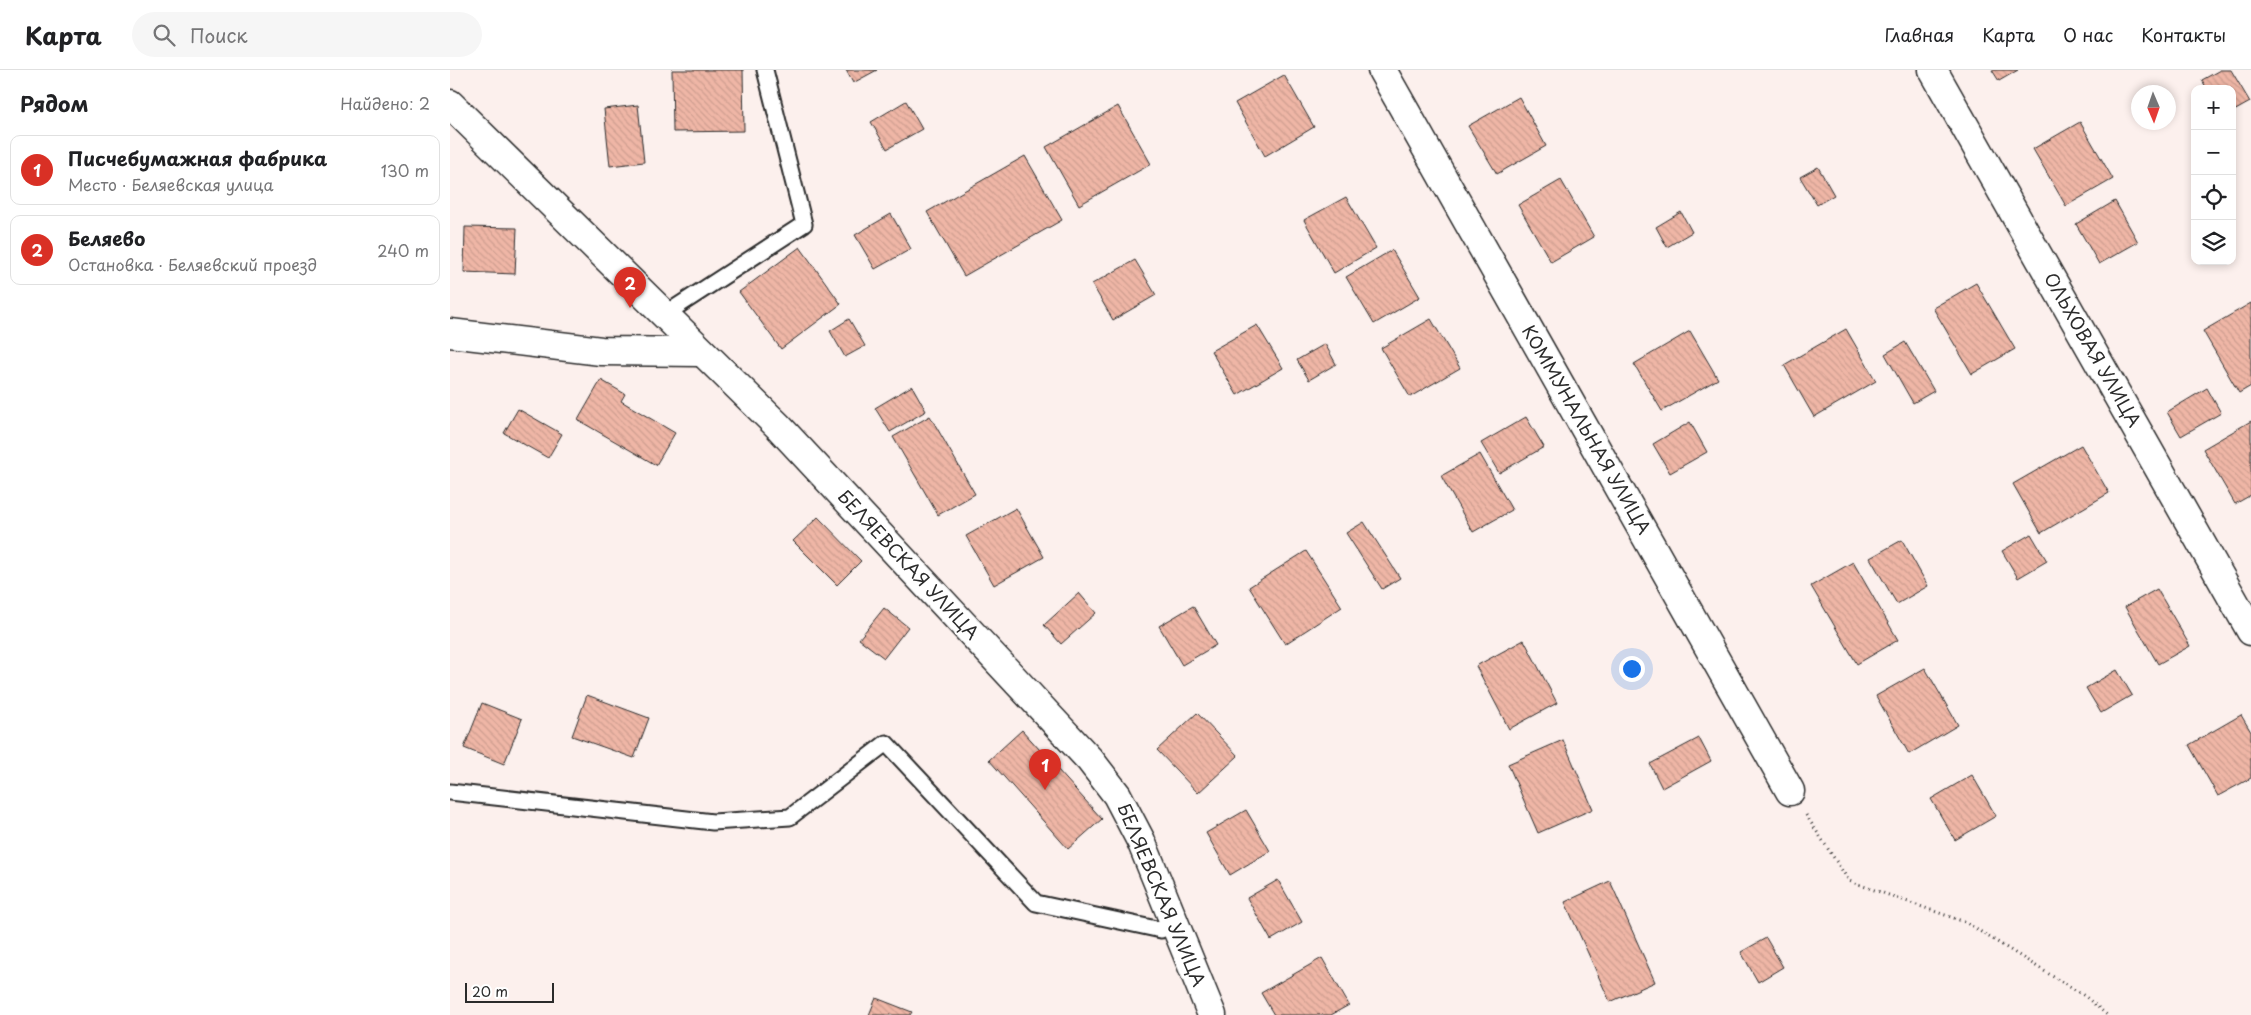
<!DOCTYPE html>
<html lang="ru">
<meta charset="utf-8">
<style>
body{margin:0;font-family:"Playpen Sans",sans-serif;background:#f6f6f6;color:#202124}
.controls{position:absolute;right:15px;top:15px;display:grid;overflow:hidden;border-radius:10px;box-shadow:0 2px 8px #0003}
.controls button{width:45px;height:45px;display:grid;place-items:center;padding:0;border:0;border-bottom:1px solid #e0e0e0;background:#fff;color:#202124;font:25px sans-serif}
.compass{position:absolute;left:1681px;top:15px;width:45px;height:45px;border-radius:50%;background:#fff;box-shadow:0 2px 8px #0003;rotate:178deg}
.scale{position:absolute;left:15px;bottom:12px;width:89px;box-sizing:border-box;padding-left:5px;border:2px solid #2b2b2b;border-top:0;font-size:14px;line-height:18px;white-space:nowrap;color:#2b2b2b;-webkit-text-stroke:4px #fff;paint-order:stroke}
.you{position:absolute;left:1181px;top:598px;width:18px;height:18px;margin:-12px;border:4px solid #fff;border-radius:50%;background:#1a73e8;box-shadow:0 0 0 8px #1a73e833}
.badge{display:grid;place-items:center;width:32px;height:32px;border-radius:50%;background:#d93025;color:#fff;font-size:16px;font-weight:700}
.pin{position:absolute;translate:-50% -41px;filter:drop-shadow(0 1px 2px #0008)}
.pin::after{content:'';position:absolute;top:26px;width:18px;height:15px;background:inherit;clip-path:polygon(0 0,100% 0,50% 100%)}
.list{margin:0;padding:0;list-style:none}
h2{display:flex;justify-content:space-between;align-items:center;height:65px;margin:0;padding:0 20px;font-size:21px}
h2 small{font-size:16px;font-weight:400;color:#757577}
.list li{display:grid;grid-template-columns:32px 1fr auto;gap:15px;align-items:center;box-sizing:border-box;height:70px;margin:0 10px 10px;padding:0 10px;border:1px solid #e0e0e0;border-radius:10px}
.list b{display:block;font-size:19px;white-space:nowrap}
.list p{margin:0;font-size:16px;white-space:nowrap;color:#757577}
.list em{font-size:16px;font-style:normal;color:#757577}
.icon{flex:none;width:28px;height:28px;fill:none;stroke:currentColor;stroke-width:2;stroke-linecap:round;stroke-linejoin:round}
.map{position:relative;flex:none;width:1801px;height:945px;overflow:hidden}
header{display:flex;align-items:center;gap:30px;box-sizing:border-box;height:70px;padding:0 25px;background:#fff;border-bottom:1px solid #e0e0e0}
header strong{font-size:24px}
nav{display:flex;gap:28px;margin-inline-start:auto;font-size:18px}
.search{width:350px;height:45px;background:#f6f6f6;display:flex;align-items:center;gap:12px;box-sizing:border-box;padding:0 18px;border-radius:28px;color:#757577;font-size:19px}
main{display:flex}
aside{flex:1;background:#fff}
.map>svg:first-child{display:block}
</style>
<header>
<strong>Карта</strong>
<div class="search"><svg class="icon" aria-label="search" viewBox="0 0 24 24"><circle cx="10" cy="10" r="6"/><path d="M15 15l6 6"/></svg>Поиск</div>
<nav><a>Главная</a><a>Карта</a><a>О нас</a><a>Контакты</a></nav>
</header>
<main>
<aside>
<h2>Рядом<small>Найдено: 2</small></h2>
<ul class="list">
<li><span class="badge">1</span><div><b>Писчебумажная фабрика</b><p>Место · Беляевская улица</p></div><em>130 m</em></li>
<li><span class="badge">2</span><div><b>Беляево</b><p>Остановка · Беляевский проезд</p></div><em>240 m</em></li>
</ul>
</aside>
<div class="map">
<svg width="1801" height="945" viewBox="0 0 1801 945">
<defs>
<pattern id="building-back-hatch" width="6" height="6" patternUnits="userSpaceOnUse" patternTransform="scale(1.25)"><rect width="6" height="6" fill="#efb6a6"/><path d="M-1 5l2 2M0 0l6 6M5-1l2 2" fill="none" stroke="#cd9d8f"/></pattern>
</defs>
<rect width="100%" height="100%" fill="#fcf0ed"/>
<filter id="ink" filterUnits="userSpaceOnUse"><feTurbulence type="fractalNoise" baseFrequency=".02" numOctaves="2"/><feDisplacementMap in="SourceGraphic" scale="10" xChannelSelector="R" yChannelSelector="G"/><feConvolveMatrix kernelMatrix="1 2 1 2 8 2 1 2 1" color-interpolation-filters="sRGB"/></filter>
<g filter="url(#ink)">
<!-- building -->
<path fill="url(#building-back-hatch)" stroke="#2b2b2b" d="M 222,0 L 293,0 L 294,61 L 223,62 Z
M 396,0 L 427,0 L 403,13 Z
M 1542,0 L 1568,0 L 1549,11 Z
M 1770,0 L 1781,0 L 1800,32 L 1782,42 L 1782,19 L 1757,19 L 1752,10 Z
M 834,5 L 864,57 L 815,86 L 785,33 Z
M 1069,27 L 1096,76 L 1047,104 L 1018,56 Z
M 456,31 L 472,59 L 437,79 L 421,52 Z
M 188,35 L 194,92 L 160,96 L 154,39 Z
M 668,36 L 701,94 L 629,135 L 596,77 Z
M 1630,52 L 1663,109 L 1616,136 L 1583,79 Z
M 575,86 L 612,150 L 514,206 L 477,142 Z
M 1368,97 L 1384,125 L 1367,135 L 1350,107 Z
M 1111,110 L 1144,167 L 1101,192 L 1068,135 Z
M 896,127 L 926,178 L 884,203 L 854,150 Z
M 1665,131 L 1688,172 L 1649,194 L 1626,154 Z
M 1231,142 L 1242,162 L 1217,177 L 1206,157 Z
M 441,144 L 461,179 L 425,199 L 405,165 Z
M 15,157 L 67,158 L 65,204 L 14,202 Z
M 350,177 L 391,234 L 331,279 L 289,222 Z
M 942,180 L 970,227 L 924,254 L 896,207 Z
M 685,190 L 706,225 L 663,250 L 642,214 Z
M 1526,213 L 1565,279 L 1522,304 L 1483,238 Z
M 1801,233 L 1801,316 L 1789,323 L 1753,261 Z
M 399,249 L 415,276 L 395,287 L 380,261 Z
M 981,249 L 1010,298 L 960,327 L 931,278 Z
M 807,255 L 833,298 L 787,325 L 761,281 Z
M 1396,259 L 1426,311 L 1364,347 L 1334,295 Z
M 1240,261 L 1268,309 L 1212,341 L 1184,294 Z
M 1455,272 L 1484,321 L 1463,333 L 1435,284 Z
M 875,274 L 886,294 L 859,310 L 847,290 Z
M 151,310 L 175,324 L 171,331 L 225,363 L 206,395 L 128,350 Z
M 462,316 L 476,341 L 440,362 L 425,338 Z
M 1757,318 L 1771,343 L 1731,366 L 1717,342 Z
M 68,339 L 112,364 L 98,388 L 54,363 Z
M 480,346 L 525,424 L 488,445 L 443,367 Z
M 1076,347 L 1094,377 L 1049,403 L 1031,373 Z
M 1801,351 L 1801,425 L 1785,434 L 1753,379 Z
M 1240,352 L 1257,382 L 1220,403 L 1203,374 Z
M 1631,375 L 1659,423 L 1591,463 L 1563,414 Z
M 1030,384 L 1062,440 L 1023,462 L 991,406 Z
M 566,438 L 594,487 L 544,515 L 516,466 Z
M 368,447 L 411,491 L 387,515 L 343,471 Z
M 914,452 L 950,508 L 932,519 L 896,463 Z
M 1581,464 L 1597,491 L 1568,508 L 1552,481 Z
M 1452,470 L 1478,516 L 1447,534 L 1420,488 Z
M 856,481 L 892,537 L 835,574 L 799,517 Z
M 1403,492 L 1448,570 L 1407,594 L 1361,516 Z
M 1707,519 L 1740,576 L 1708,594 L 1675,537 Z
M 629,523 L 646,543 L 611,574 L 594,555 Z
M 743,536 L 766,575 L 732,595 L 709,556 Z
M 434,538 L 458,557 L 434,588 L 409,569 Z
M 1074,570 L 1107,633 L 1059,659 L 1026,596 Z
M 1475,598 L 1508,655 L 1459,684 L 1426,626 Z
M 1667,600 L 1682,625 L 1651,643 L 1636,618 Z
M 137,625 L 199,648 L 184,688 L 122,666 Z
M 32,633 L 72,649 L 54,694 L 14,678 Z
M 747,643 L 788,686 L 748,723 L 707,680 Z
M 1791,645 L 1801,662 L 1801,708 L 1768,726 L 1739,675 Z
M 572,660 L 652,749 L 618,779 L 539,690 Z
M 1249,668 L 1261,691 L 1212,718 L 1200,694 Z
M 1113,670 L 1143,739 L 1088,763 L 1058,694 Z
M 1522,705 L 1546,746 L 1505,770 L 1481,729 Z
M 796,740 L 820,781 L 780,805 L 756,763 Z
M 828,810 L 852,852 L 821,870 L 797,828 Z
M 1160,811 L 1205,912 L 1160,932 L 1115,832 Z
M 1316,868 L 1333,897 L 1308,912 L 1291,882 Z
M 872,888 L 899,935 L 881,945 L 824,945 L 811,923 Z
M 426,928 L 462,942 L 460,945 L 419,945 Z"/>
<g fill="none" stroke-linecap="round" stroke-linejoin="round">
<!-- lane casing -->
<g stroke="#2b2b2b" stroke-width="19">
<path id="lane" d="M 214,245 L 354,154 L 315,0
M 0,722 L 263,752 L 340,747 L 436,673 L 586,833 L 711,860"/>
</g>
<!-- street casing -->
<g stroke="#2b2b2b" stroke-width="31">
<path id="street" d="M 932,0 L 1340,721
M 1483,0 L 1801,561
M 0,263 L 151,281 L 251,282"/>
</g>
<!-- secondary casing -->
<g stroke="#2b2b2b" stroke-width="31">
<path id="secondary" d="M 0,34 L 328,356 L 640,690 L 667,725 L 691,771 L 762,945"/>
</g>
<!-- path -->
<path stroke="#2b2b2b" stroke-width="3" stroke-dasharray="1 4" stroke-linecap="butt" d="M 1356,745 L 1399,811 L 1515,852 L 1636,927 L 1657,945"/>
<!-- lane -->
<use href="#lane" stroke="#fff" stroke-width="15"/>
<!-- street -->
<use href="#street" stroke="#fff" stroke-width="28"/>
<!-- secondary -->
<use href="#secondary" stroke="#fff" stroke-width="28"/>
</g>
</g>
<g text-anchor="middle" stroke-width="4" stroke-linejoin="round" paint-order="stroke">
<!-- street labels -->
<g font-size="18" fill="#2b2b2b" stroke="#fff">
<text transform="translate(1642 280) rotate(60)" y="6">ОЛЬХОВАЯ УЛИЦА</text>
<text transform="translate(1136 360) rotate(60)" y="6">КОММУНАЛЬНАЯ УЛИЦА</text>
<text transform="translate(458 495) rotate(47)" y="6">БЕЛЯЕВСКАЯ УЛИЦА</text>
<text transform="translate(711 825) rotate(67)" y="6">БЕЛЯЕВСКАЯ УЛИЦА</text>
</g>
</g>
</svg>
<div class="controls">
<button>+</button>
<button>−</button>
<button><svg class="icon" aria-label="locate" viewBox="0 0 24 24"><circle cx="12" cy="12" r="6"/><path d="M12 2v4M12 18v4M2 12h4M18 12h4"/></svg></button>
<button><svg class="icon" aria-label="layers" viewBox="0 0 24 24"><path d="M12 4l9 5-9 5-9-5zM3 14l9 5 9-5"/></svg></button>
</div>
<svg class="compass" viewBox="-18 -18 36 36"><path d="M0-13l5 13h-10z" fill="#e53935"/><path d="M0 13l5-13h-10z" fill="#757577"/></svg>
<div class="scale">20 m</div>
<div class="you"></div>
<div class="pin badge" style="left:595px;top:720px">1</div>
<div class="pin badge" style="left:180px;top:238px">2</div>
</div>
</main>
